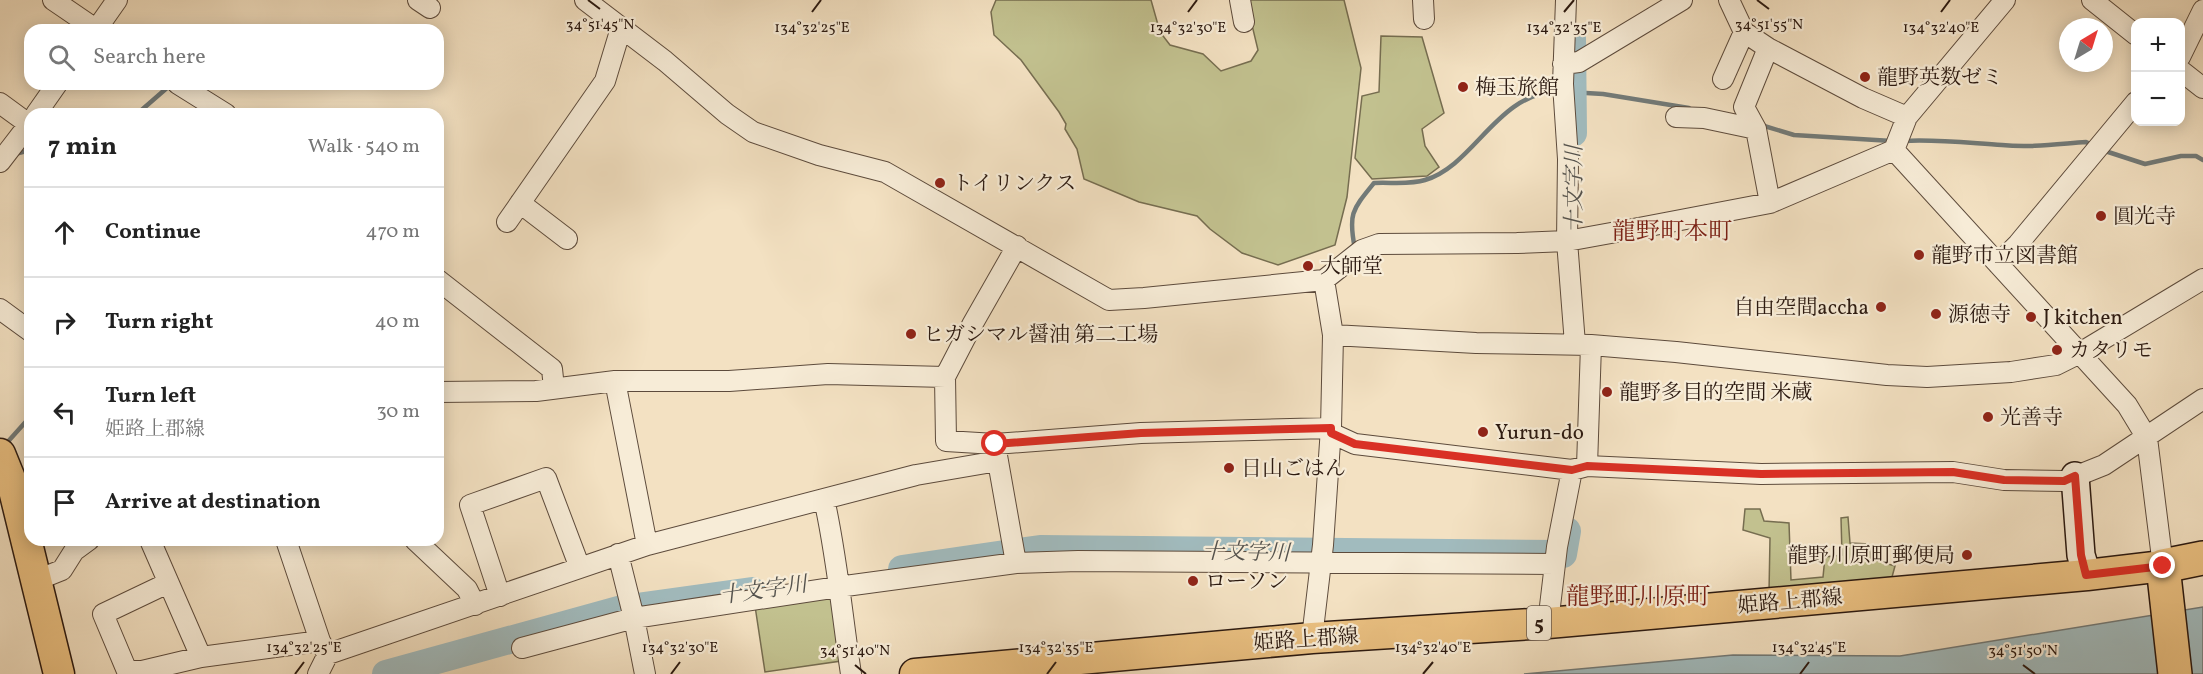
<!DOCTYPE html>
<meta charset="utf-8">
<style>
body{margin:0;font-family:Vollkorn,"Noto Serif JP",serif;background:#f2f2f2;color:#222}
.controls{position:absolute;right:18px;top:18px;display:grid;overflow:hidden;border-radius:12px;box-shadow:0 3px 15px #0003}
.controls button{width:54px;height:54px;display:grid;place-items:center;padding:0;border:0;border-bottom:2px solid #e0e0e0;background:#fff;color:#222;font:30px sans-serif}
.compass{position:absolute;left:2059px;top:18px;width:54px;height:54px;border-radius:50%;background:#fff;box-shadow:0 3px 15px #0003;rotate:38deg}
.stop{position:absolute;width:18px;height:18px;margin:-14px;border:4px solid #d93025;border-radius:50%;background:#fff}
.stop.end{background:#d93025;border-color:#fff;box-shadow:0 2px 6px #0008}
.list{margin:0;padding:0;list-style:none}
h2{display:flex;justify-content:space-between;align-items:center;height:78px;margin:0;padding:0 24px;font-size:26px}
h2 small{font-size:20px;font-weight:400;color:#767676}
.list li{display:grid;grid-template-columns:39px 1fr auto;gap:18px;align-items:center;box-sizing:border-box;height:90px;padding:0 24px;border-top:2px solid #e0e0e0}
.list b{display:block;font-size:22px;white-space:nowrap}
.list p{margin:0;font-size:20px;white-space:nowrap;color:#767676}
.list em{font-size:20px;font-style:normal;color:#767676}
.icon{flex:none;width:33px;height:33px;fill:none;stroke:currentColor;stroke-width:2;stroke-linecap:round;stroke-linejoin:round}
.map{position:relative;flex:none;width:2203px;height:674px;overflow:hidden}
.search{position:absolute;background:#fff;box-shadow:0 3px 15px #0003;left:24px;top:24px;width:420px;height:66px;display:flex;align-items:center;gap:15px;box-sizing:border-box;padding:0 21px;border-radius:18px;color:#767676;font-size:22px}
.panel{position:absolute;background:#fff;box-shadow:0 3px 15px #0003;left:24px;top:108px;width:420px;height:438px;border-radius:18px}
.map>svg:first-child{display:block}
</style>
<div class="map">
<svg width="2203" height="674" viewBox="0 0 2203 674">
<rect width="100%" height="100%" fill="#f3e1c2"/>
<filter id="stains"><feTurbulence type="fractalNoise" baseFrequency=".00333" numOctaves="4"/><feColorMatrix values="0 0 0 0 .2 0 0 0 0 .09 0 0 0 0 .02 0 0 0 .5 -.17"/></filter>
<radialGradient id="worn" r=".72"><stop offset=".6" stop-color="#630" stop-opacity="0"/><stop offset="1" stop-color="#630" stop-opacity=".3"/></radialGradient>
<!-- green -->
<path fill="#c2c18f" stroke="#766d50" stroke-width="1.5" d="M 996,0 L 1151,0 L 1160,32 L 1170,45 L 1203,54 L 1221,71 L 1251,61 L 1258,50 L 1246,0 L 1344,0 L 1361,68 L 1347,197 L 1335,245 L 1278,265 L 1242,253 L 1210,229 L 1197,216 L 1139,202 L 1084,179 L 1077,149 L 1065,129 L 1066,124 L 1059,112 L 1021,60 L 994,35 L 991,12 Z
M 1381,36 L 1422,37 L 1444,113 L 1422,129 L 1425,146 L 1439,167 L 1427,176 L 1372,179 L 1355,158 L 1362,96 L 1379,92 Z
M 1745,509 L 1760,509 L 1764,521 L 1789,523 L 1791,580 L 1823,577 L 1825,557 L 1842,555 L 1841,518 L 1848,517 L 1850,543 L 1869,544 L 1871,559 L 1895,566 L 1892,577 L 1769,593 L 1770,538 L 1743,530 Z
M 831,595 L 841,661 L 765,672 L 755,606 Z"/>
<!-- water -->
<path fill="#a1bbbe" stroke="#727a78" stroke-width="1.5" d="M 2203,607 L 2203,674 L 1524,674 L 1733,655 L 1900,656 Z"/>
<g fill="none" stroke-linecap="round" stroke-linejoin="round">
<!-- stream -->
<path stroke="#727a78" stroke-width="4.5" d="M 1569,92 L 1603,94 L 1689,108
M 137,114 L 168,87 L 173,90
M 1761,125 L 1794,135 L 1892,141
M 1903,141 C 1936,139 1969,143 2002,145 C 2030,148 2058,144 2086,142 L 2094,146
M 2102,150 L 2145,164 L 2181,156 L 2196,156 L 2203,160
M 15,154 L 30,150
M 1355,249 C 1348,214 1352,210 1374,183 C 1390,182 1410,185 1425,180 C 1475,165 1496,94 1558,91
M 4,446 L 30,417"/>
<!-- river -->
<path stroke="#a1bbbe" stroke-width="28" d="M 1572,38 L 1573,133
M 902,569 L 1040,549 L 1563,554 L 1567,531
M 386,674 L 622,609 L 752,591"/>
<!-- street casing -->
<g stroke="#5d4b3c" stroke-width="22">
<path id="street" d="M 53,0 L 97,30
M 418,0 L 430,8
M 585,0 L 665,61 L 727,114 L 753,132 L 819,155 L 885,172 L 1109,300 L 1144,298 L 1324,280 L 1362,250 L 1379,244 L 1517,243 L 1567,241 L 1644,227 L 1770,203 L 1894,150 L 1907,117 L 2005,0
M 1240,0 L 1244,22
M 1423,0 L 1424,19
M 1566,0 L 1563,84 L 1568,159 L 1567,241 L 1575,344
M 1729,0 L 1744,32 L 1768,48 L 1863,98 L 1907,117
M 2092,0 L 2136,35
M 96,30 L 117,0
M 2180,57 L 2203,10
M 1563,64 L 1579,62 L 1682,0
M 2180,70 L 2203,88
M 1723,79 L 1744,32
M 178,84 L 226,114
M 0,103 L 30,125
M 36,114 L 57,84
M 1676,117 L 1704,118 L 1756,129 L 1770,203
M 1756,129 L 1744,107 L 1768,48
M 1894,150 L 2127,405 L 2147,438 L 2163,566
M 0,162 L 30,123
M 520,203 L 567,239
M 507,222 L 605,81 L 621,28
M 1017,246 L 972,325 L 945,377 L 946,441 L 995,444 L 1141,433 L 1331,428
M 1998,264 L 2018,244 L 2136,102
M 438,280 L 552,369 L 554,388
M 0,309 L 30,331
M 1333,335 L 1476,343 L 1591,345 L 1676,352 L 1887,375 L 1927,377 L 2011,372 L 2056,365 L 2080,353 L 2203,279
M 615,381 L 647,545
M 438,392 L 536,391 L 615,381 L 729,381 L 828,374 L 945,377
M 1331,433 L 1355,444 L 1572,470 L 1587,466 L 1761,474 L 1953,472 L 2004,480 L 2064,481 L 2104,465 L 2203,399
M 996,450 L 1016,563
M 1587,466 L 1591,345
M 824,499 C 837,556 842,615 851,674
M 150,540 L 201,657 L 320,641
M 286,540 L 320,641 L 326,652
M 415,540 L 467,589 L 475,605
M 618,554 L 634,618 L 645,674
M 37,580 L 62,570 L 74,551 L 89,540
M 168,583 L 103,614 L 127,671 L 142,671 L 201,657
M 500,596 L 470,505 L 546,478 L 580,568
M 1548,623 L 1557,547 L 1572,470
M 1312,638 L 1323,545 L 1331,428 L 1333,335 L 1324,280
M 522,648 L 634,618 L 838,587 L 1016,563 L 1078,561 L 1555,564
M 318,674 L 328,654 L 647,545 L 916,475 L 998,461"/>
</g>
<!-- secondary casing -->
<g stroke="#2b1910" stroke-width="30">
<path id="secondary" d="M 2075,476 L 2081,555 L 2087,575"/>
</g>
<!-- primary casing -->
<g stroke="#2b1910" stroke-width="33">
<path id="primary" d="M 0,454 L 13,486 L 59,674
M 915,674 L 1312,638 L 1548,623 L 2087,575 L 2163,566"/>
</g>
<!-- highway casing -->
<g stroke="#2b1910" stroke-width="36">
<path id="highway" d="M 2175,674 L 2163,566 L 2203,558"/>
</g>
<!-- street -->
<use href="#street" stroke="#f7ecd7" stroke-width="20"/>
<!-- secondary -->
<use href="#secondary" stroke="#f7ecd7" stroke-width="27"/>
<!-- primary -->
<use href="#primary" stroke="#eac081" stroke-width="30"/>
<!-- highway -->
<use href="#highway" stroke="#eac081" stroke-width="33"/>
</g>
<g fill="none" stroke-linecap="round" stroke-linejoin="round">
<!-- route -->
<path stroke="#d93025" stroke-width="8" d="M 995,444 L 1141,433 L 1331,428 L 1331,433 L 1355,444 L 1572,470 L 1587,466 L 1761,474 L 1953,472 L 2004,480 L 2064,481 L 2075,476 L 2081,555 L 2086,575 L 2163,566"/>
</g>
<!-- ticks -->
<path fill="none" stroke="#2b1910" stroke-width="2" d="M 588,0 L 600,9M 1757,0 L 1769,9M 812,12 L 821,0M 1188,12 L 1197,0M 1564,12 L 1574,0M 1941,12 L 1950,0M 855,665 L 866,674M 2023,665 L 2035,674M 295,674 L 304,662M 671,674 L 680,662M 1047,674 L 1056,662M 1423,674 L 1433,662M 1800,674 L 1809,662"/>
<!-- markers -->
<g fill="#8f2418" stroke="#f7ecd7" stroke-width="2">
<circle cx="1865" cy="77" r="6"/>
<circle cx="1463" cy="87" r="6"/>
<circle cx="940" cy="183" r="6"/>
<circle cx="2101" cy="216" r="6"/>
<circle cx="1919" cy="255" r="6"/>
<circle cx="1308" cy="266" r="6"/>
<circle cx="1881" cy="307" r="6"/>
<circle cx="1936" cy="314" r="6"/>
<circle cx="2031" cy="317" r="6"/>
<circle cx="911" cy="334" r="6"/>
<circle cx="2057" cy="350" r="6"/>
<circle cx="1607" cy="392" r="6"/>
<circle cx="1988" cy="417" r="6"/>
<circle cx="1483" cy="432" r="6"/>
<circle cx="1229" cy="468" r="6"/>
<circle cx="1967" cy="555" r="6"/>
<circle cx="1193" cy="581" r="6"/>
</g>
<g text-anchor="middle" stroke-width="4.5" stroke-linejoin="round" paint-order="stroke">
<!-- shield labels -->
<rect fill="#f7ecd7" stroke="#68584c" stroke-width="1.5" x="1527" y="606" width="24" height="34" rx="4.5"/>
<g font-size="20" font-weight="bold" fill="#2b1910">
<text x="1539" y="630">5</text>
</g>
<!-- poi labels -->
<g font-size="21" fill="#2b1910" stroke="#f7ecd7" text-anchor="start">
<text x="1877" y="84">龍野英数ゼミ</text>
<text x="1475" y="94">梅玉旅館</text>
<text x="952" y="190">トイリンクス</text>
<text x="2113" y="223">圓光寺</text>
<text x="1931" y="262">龍野市立図書館</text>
<text x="1320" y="273">大師堂</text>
<text x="1869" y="314" text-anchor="end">自由空間accha</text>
<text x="1948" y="321">源徳寺</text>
<text x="2043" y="324">J kitchen</text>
<text x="923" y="341">ヒガシマル醤油 第二工場</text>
<text x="2069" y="357">カタリモ</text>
<text x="1619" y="399">龍野多目的空間 米蔵</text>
<text x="2000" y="424">光善寺</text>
<text x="1495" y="439">Yurun-do</text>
<text x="1241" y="475">日山ごはん</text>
<text x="1955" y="562" text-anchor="end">龍野川原町郵便局</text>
<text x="1205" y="588">ローソン</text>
</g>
<!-- street labels -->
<g font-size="21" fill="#2b1910" stroke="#f7ecd7">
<text transform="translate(1790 601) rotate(-5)" y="7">姫路上郡線</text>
<text transform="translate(1306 639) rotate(-4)" y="7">姫路上郡線</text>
</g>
<!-- water labels -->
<g font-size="22" font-style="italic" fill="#54524d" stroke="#f7ecd7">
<text transform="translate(1573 189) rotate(-90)" y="8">十文字川</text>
<text transform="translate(1246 551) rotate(1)" y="8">十文字川</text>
<text transform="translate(763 589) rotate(-8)" y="8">十文字川</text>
</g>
<!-- quarter labels -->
<g font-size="24" fill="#7a1f14" stroke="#f7ecd7">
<text x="1672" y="239">龍野町本町</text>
<text x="1638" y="604">龍野町川原町</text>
</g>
</g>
<g font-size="15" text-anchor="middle" fill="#2b1910" stroke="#f7ecd7" stroke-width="4.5" stroke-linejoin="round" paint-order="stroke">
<text x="600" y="29">34°51'45"N</text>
<text x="1769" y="29">34°51'55"N</text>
<text x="812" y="32">134°32'25"E</text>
<text x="1188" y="32">134°32'30"E</text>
<text x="1941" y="32">134°32'40"E</text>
<text x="1564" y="32">134°32'35"E</text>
<text x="304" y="652">134°32'25"E</text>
<text x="680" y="652">134°32'30"E</text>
<text x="1056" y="652">134°32'35"E</text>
<text x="1433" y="652">134°32'40"E</text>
<text x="1809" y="652">134°32'45"E</text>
<text x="855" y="655">34°51'40"N</text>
<text x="2023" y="655">34°51'50"N</text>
</g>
<rect width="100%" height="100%" filter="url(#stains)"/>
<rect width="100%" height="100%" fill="url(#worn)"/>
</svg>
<div class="controls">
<button>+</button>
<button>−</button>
</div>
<svg class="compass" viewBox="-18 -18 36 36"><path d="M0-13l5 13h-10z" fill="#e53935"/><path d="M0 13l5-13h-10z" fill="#767676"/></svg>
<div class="stop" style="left:995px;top:444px"></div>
<div class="stop end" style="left:2163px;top:566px"></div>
<div class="search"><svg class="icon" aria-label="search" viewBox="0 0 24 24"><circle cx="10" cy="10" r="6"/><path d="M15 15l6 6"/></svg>Search here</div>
<section class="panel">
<h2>7 min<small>Walk · 540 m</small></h2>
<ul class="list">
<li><svg class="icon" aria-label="ahead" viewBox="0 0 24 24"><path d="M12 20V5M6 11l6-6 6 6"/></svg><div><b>Continue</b></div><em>470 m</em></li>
<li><svg class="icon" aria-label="right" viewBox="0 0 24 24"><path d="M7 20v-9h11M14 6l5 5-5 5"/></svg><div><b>Turn right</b></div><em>40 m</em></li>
<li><svg class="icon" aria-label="left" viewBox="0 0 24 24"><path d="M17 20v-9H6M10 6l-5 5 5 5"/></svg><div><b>Turn left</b><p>姫路上郡線</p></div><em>30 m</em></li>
<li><svg class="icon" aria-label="arrive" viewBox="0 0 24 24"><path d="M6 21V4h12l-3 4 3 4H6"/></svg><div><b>Arrive at destination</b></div></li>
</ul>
</section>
</div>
